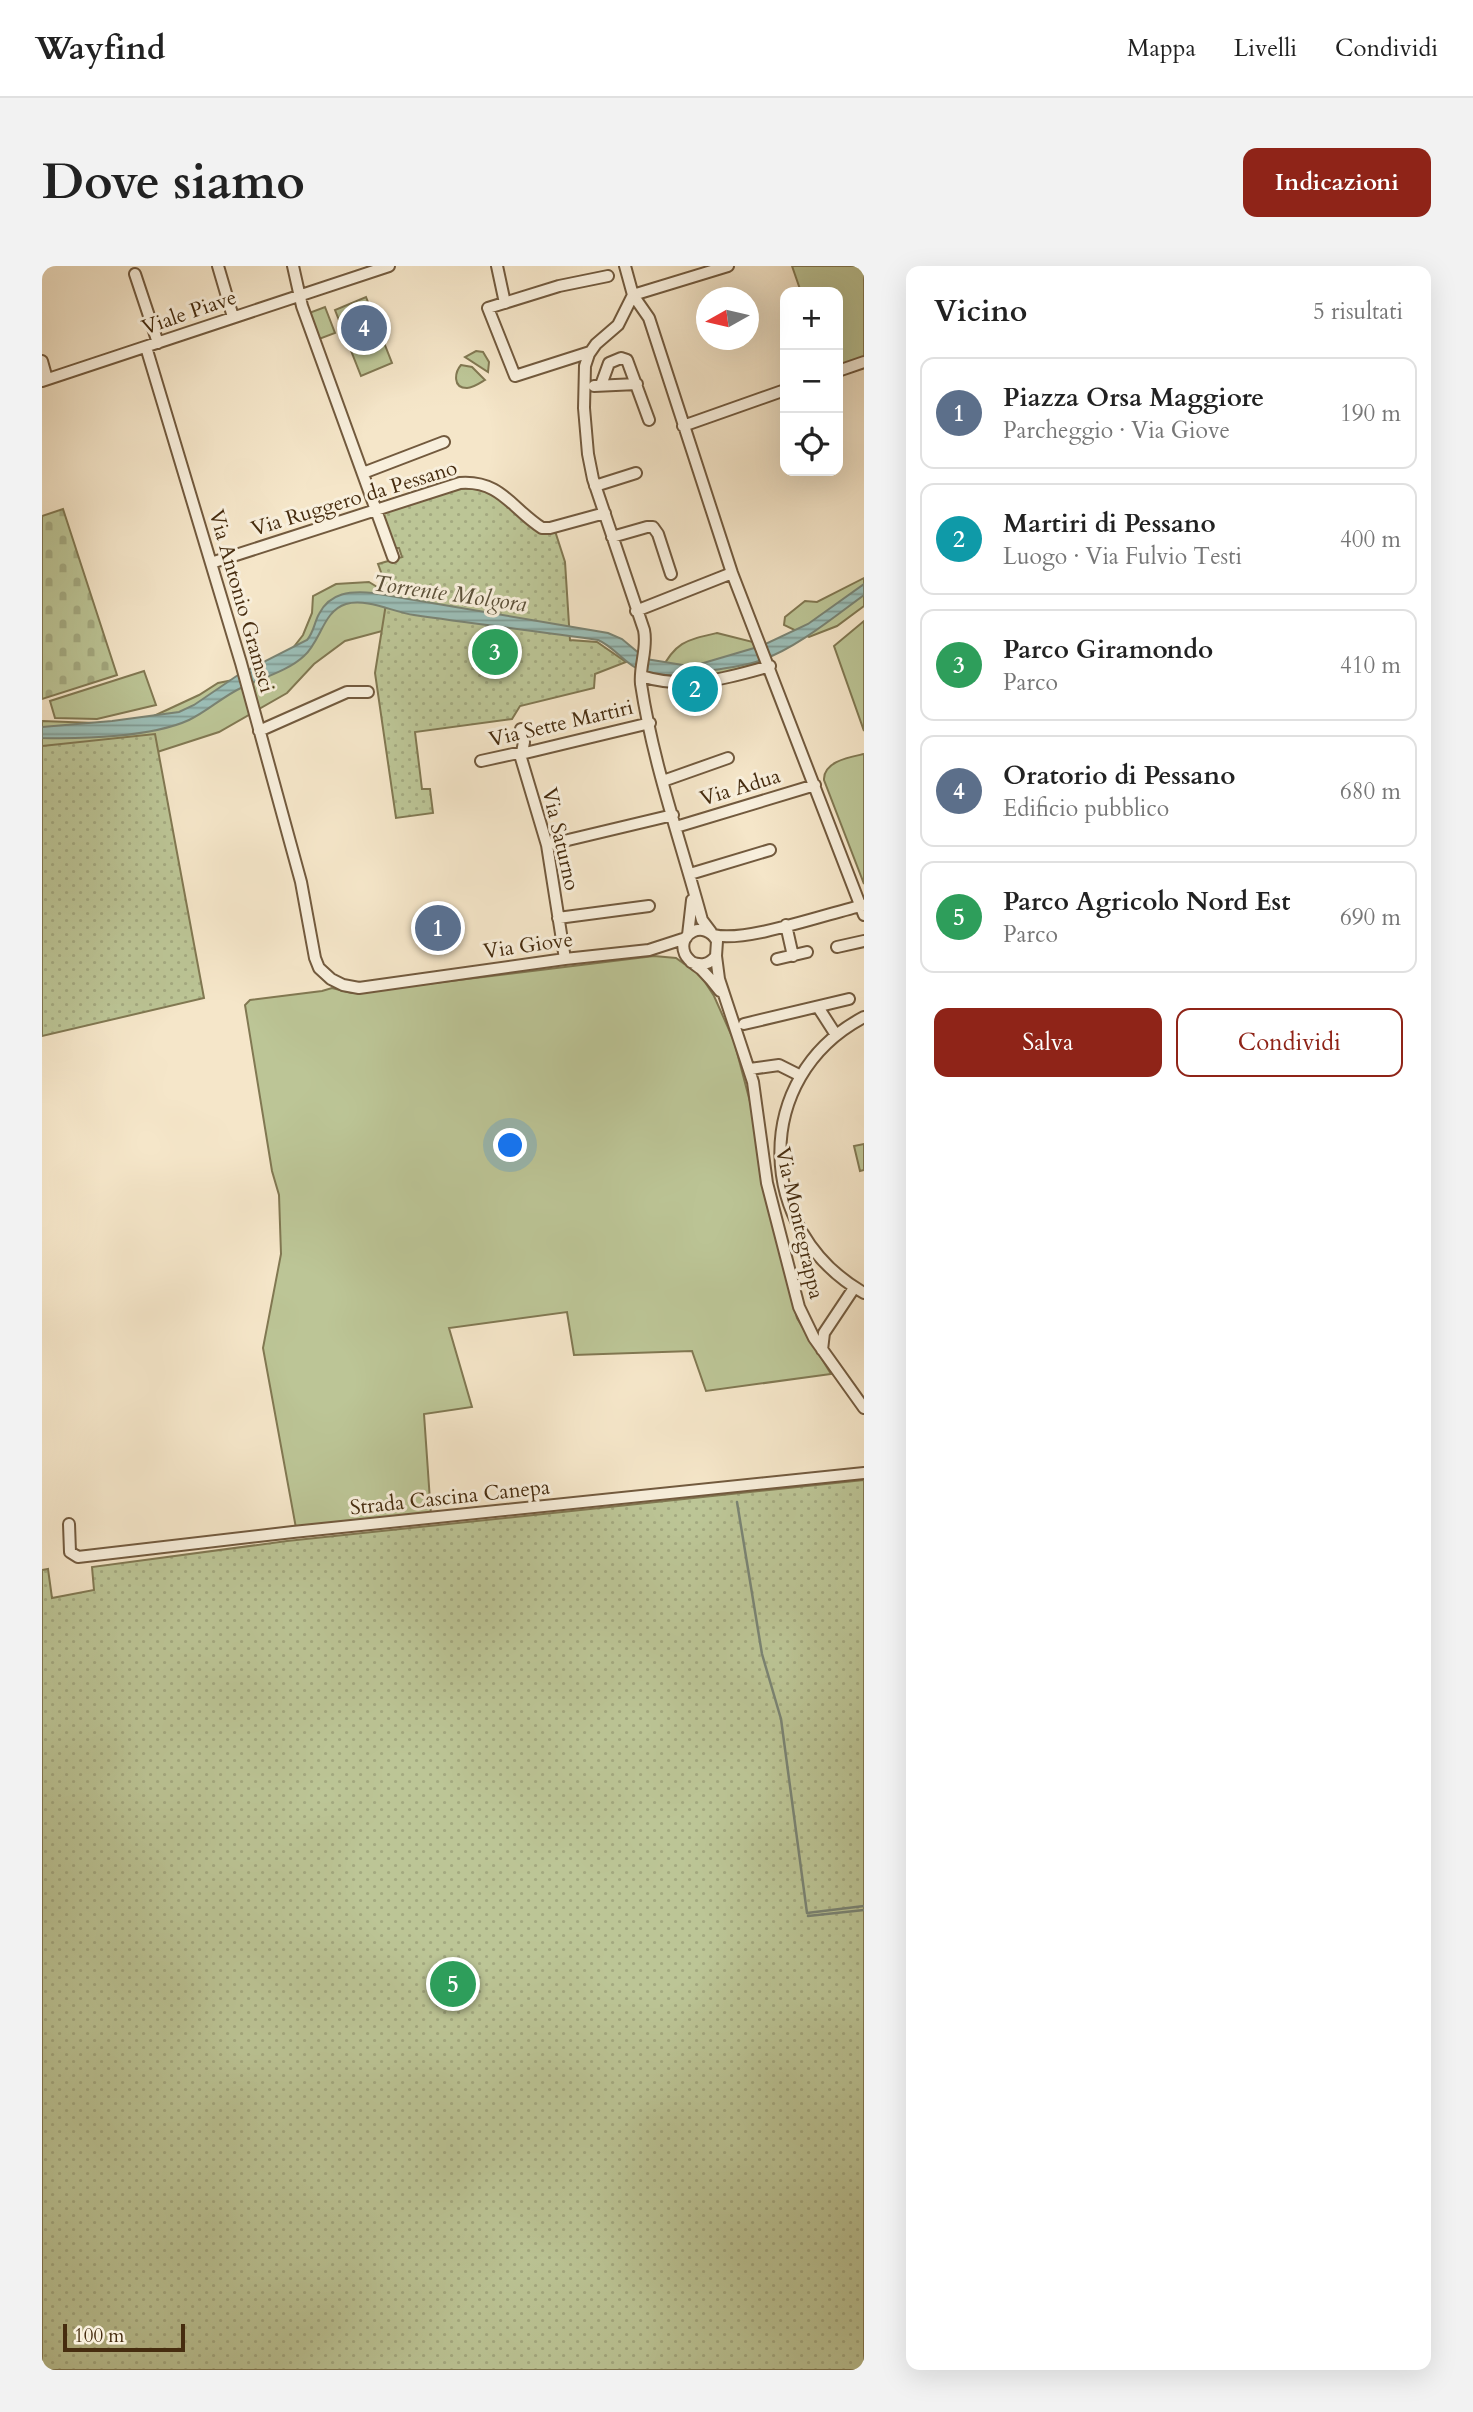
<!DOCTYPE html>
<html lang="it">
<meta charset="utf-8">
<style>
body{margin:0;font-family:Cardo,serif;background:#f2f2f2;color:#222}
.controls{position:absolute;right:21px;top:21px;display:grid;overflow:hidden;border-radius:14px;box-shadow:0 7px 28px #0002}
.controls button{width:63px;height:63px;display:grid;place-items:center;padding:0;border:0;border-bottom:2px solid #e0e0e0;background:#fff;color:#222;font:35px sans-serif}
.compass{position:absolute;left:654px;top:21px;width:63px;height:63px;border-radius:50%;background:#fff;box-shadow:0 7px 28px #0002;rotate:262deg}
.scale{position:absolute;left:21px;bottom:18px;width:122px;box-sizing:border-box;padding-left:7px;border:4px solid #462c0f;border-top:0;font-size:19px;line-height:24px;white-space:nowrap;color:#462c0f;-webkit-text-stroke:5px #f8efdc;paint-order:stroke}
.you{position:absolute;left:469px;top:880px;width:24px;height:24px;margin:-18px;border:5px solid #fff;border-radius:50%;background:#1a73e8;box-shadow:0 0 0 10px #1a73e833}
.badge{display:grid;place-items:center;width:46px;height:46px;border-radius:50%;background:#8f2418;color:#fff;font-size:23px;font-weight:700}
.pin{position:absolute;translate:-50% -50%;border:4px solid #fff;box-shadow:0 2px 7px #0006}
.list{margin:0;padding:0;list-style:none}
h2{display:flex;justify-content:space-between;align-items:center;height:91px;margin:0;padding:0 28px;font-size:30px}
h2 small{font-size:23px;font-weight:400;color:#767676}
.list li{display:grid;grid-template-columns:46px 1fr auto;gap:21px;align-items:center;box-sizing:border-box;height:112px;margin:0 14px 14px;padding:0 14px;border:2px solid #e0e0e0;border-radius:14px}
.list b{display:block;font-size:26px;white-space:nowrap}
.list p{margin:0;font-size:23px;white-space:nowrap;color:#767676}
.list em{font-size:23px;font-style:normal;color:#767676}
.actions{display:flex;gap:14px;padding:21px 28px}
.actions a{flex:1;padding:16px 0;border:2px solid #8f2418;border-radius:14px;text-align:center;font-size:24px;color:#8f2418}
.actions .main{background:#8f2418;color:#fff}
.icon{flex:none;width:38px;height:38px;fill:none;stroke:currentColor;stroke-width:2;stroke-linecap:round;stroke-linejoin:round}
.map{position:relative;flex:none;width:822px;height:2104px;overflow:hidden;border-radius:14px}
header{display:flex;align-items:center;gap:42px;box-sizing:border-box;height:98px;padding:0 35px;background:#fff;border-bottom:2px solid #e0e0e0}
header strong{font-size:33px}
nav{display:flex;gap:38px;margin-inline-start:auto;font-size:24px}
.intro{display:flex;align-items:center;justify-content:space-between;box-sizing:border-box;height:168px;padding:0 42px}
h1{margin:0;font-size:49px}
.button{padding:18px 32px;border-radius:14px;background:#8f2418;color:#fff;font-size:24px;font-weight:700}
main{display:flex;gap:42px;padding:0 42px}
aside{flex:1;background:#fff;border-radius:14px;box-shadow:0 7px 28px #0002}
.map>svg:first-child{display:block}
</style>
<header>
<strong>Wayfind</strong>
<nav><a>Mappa</a><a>Livelli</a><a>Condividi</a></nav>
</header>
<div class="intro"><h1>Dove siamo</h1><a class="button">Indicazioni</a></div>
<main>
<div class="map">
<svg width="822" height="2104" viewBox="0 0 822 2104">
<defs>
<pattern id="cemetery-stones" width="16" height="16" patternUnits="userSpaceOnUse" patternTransform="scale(1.75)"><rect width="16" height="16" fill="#bcc596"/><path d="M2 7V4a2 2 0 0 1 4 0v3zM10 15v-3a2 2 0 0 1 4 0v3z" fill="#a3a980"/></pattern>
<pattern id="park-dots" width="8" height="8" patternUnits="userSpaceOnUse" patternTransform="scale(1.75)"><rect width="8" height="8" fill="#bcc596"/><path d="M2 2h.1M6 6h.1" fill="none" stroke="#a3a980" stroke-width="1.8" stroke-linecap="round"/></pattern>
<pattern id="water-rules" width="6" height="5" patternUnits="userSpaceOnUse" patternTransform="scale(1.75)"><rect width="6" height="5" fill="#9cbfb8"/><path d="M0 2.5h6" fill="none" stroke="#819b94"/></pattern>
</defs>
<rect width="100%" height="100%" fill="#f5e6c9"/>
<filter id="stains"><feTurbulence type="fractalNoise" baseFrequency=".00286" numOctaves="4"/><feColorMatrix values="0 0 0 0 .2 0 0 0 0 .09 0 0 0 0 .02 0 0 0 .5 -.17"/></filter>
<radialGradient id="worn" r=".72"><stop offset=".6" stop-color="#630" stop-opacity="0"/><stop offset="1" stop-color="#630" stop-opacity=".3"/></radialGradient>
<!-- green -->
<path fill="#bcc596" stroke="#817852" stroke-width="2" d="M 750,0 L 822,0 L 822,92 L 796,101 L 796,26 L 759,26 Z
M 324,31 L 350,97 L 319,110 L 293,44 Z
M 283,41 L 293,67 L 277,73 L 267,47 Z
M 434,85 L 441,86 L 447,96 L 446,106 L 423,91 Z
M 419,99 L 430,101 L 443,114 C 438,117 431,122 425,122 C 410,122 413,106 419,99 Z
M 822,312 L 822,340 L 795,360 L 767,371 L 742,359 L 743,351 L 763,335 L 775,336 Z
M 327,316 L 350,330 L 344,364 L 303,375 L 272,398 L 245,427 L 177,466 L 106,489 L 0,495 L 0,455 L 79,458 L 101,455 L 157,429 L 176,417 L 216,409 L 247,387 L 261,369 L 270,347 L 271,330 L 294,318 Z
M 822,355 L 822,465 L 792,380 Z
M 675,367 L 711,376 L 718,396 C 691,404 643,423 618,406 C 633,376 644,374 675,367 Z
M 102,405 L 114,439 L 55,453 L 13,452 L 8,435 Z
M 822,488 L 822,618 L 782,514 C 781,495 809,491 822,488 Z
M 612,690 L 634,692 L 659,710 L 672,730 L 692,775 L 712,851 L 719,912 L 755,1052 L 789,1108 L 664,1125 L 650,1085 L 532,1089 L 525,1046 L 407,1062 L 430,1141 L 382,1148 L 389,1249 L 254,1262 L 221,1082 L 239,988 L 237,929 L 230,905 L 203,739 L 208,734 L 280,725 L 290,722 L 310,727 Z
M 822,878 L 822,904 L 818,905 L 812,880 Z"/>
<!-- cemetery -->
<path fill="url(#cemetery-stones)" stroke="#817852" stroke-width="2" d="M 21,243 L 75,409 L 0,433 L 0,250 Z"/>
<!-- park -->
<path fill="url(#park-dots)" stroke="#817852" stroke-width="2" d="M 414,222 L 443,223 L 513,265 L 523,296 L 528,374 L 555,376 L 584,396 L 553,408 L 552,422 L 478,440 L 470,453 L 373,466 L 380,523 L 388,523 L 391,547 L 354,552 L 333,407 L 346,325 L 336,298 L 360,291 L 357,282 L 351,282 L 339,246 Z
M 113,468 L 162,732 L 0,770 L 0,480 Z
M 822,1214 L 822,2104 L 0,2104 L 0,1304 L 6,1303 L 10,1332 L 52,1324 L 50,1301 L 245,1275 Z"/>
<!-- water -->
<path fill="url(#water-rules)" stroke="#7a8474" stroke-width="2" d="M 822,318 L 822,329 C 792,351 752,384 717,395 C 698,401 678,403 658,406 C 640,409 618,412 600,405 C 583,399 573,381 556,374 C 495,365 433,358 372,349 C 351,346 325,332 304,338 C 281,345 279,375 262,390 C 246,405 220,412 201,421 C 181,430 166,445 147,454 C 110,471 41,473 0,472 L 0,461 L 70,455 L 137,446 L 152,439 L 196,409 L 265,374 C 272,366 272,357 277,348 C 288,326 309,325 331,327 L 566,367 L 580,373 L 604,393 L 647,400 L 658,398 L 719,380 L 766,358 Z"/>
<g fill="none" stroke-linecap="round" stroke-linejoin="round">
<!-- stream -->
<path stroke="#7a8474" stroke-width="2.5" d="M 695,1236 L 720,1388 L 739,1453 L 765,1647 L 822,1640
M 766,1650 L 822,1644"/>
<!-- minor casing -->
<g stroke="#725a3e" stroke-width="14">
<path id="minor" d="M 176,0 L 191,51
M 251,0 L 260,40 L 351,291
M 455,0 L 463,37
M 583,0 L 591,29 L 607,52 L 690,307 L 822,649
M 93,8 L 116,77
M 591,29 L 576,59 L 554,78 L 547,88 L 543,100 L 542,142 L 546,188 L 551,213 L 602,364 C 606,383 597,400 599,418 C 611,498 639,576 660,654 L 669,666
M 591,29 L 686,0
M 104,81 L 199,397 L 259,616 L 273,692 L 277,702 L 289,713 L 301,719 L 317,722 L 523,693 L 607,684 L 644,672
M 548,86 L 473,110 L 446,42 L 517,20 L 566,10
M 0,95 L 5,113
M 796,105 L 822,96
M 0,115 L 347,0
M 559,119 L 567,97 L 579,92 L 585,94 L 607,154
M 552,120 L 595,118
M 641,160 L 743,124
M 321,207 L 402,176
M 553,220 L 594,207
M 570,271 L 605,261 L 611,261 L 616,268 L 629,308
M 169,297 L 418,217 C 459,214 470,243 500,262 L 508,262 L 563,247
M 594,345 L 690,307
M 599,410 C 645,424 683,413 728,400
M 479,463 L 482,476 L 479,492 L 505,579 L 523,693
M 217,465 L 305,426 L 326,426
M 439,495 L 471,488 L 479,488 L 608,457
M 621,515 L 686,492
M 634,561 L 773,519
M 505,579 L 631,549
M 648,608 L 728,584
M 516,652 L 607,640
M 744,659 L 751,690
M 646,669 L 650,634
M 672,669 C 703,677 787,647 822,639
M 795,681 L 822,675
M 674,690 L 677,713 L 711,816 L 725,917 L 757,1041 L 772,1072 L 822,1142
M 735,693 L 765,686
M 649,696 C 659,700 667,699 674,690 L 675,675 C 663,653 634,667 643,688 C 646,695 654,699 659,703 C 666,710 672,717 678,725
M 776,741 L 794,769
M 822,751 C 708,811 713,965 822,1027
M 702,758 L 807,733
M 708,803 L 737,799 L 759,810
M 780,1084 L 782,1067 L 812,1022
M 27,1258 L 28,1286 L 36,1291 L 251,1266 L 822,1207"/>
</g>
<!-- minor -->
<use href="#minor" stroke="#f8efdc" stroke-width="10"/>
</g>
<g text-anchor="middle" stroke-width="6" stroke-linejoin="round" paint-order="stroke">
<!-- street labels -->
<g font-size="21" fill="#462c0f" stroke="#f8efdc">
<text transform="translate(147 46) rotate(-19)" y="7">Viale Piave</text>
<text transform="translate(312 232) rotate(-17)" y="7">Via Ruggero da Pessano</text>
<text transform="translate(200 335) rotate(74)" y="7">Via Antonio Gramsci</text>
<text transform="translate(519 457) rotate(-13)" y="7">Via Sette Martiri</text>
<text transform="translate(698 521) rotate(-17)" y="7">Via Adua</text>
<text transform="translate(519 573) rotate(77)" y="7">Via Saturno</text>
<text transform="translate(486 679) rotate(-8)" y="7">Via Giove</text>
<text transform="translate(758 957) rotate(77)" y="7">Via Montegrappa</text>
<text transform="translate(408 1231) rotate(-6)" y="7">Strada Cascina Canepa</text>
</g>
<!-- water labels -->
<g font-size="23" font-style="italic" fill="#5c5139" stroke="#f8efdc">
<text transform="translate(408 327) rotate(8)" y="8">Torrente Molgora</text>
</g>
</g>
<rect width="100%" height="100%" filter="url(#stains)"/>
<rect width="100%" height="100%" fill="url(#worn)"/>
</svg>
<div class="controls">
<button>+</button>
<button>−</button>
<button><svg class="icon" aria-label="locate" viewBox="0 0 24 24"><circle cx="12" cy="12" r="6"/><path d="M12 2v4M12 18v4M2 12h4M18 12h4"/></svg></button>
</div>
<svg class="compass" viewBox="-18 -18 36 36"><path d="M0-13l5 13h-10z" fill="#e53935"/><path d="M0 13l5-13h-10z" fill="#767676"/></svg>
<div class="scale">100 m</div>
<div class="you"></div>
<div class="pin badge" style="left:396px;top:662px;background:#5c6f8a">1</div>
<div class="pin badge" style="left:653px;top:423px;background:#0f9aa8">2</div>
<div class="pin badge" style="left:453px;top:386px;background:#2e9e5b">3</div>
<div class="pin badge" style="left:322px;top:62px;background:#5c6f8a">4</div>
<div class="pin badge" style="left:411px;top:1718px;background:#2e9e5b">5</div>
</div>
<aside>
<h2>Vicino<small>5 risultati</small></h2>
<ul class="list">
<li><span class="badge" style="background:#5c6f8a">1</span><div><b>Piazza Orsa Maggiore</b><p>Parcheggio · Via Giove</p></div><em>190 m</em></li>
<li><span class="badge" style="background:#0f9aa8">2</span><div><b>Martiri di Pessano</b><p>Luogo · Via Fulvio Testi</p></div><em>400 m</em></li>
<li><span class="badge" style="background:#2e9e5b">3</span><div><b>Parco Giramondo</b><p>Parco</p></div><em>410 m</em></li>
<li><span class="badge" style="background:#5c6f8a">4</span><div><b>Oratorio di Pessano</b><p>Edificio pubblico</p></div><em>680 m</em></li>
<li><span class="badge" style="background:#2e9e5b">5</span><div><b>Parco Agricolo Nord Est</b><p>Parco</p></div><em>690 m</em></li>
</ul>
<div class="actions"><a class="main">Salva</a><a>Condividi</a></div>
</aside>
</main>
